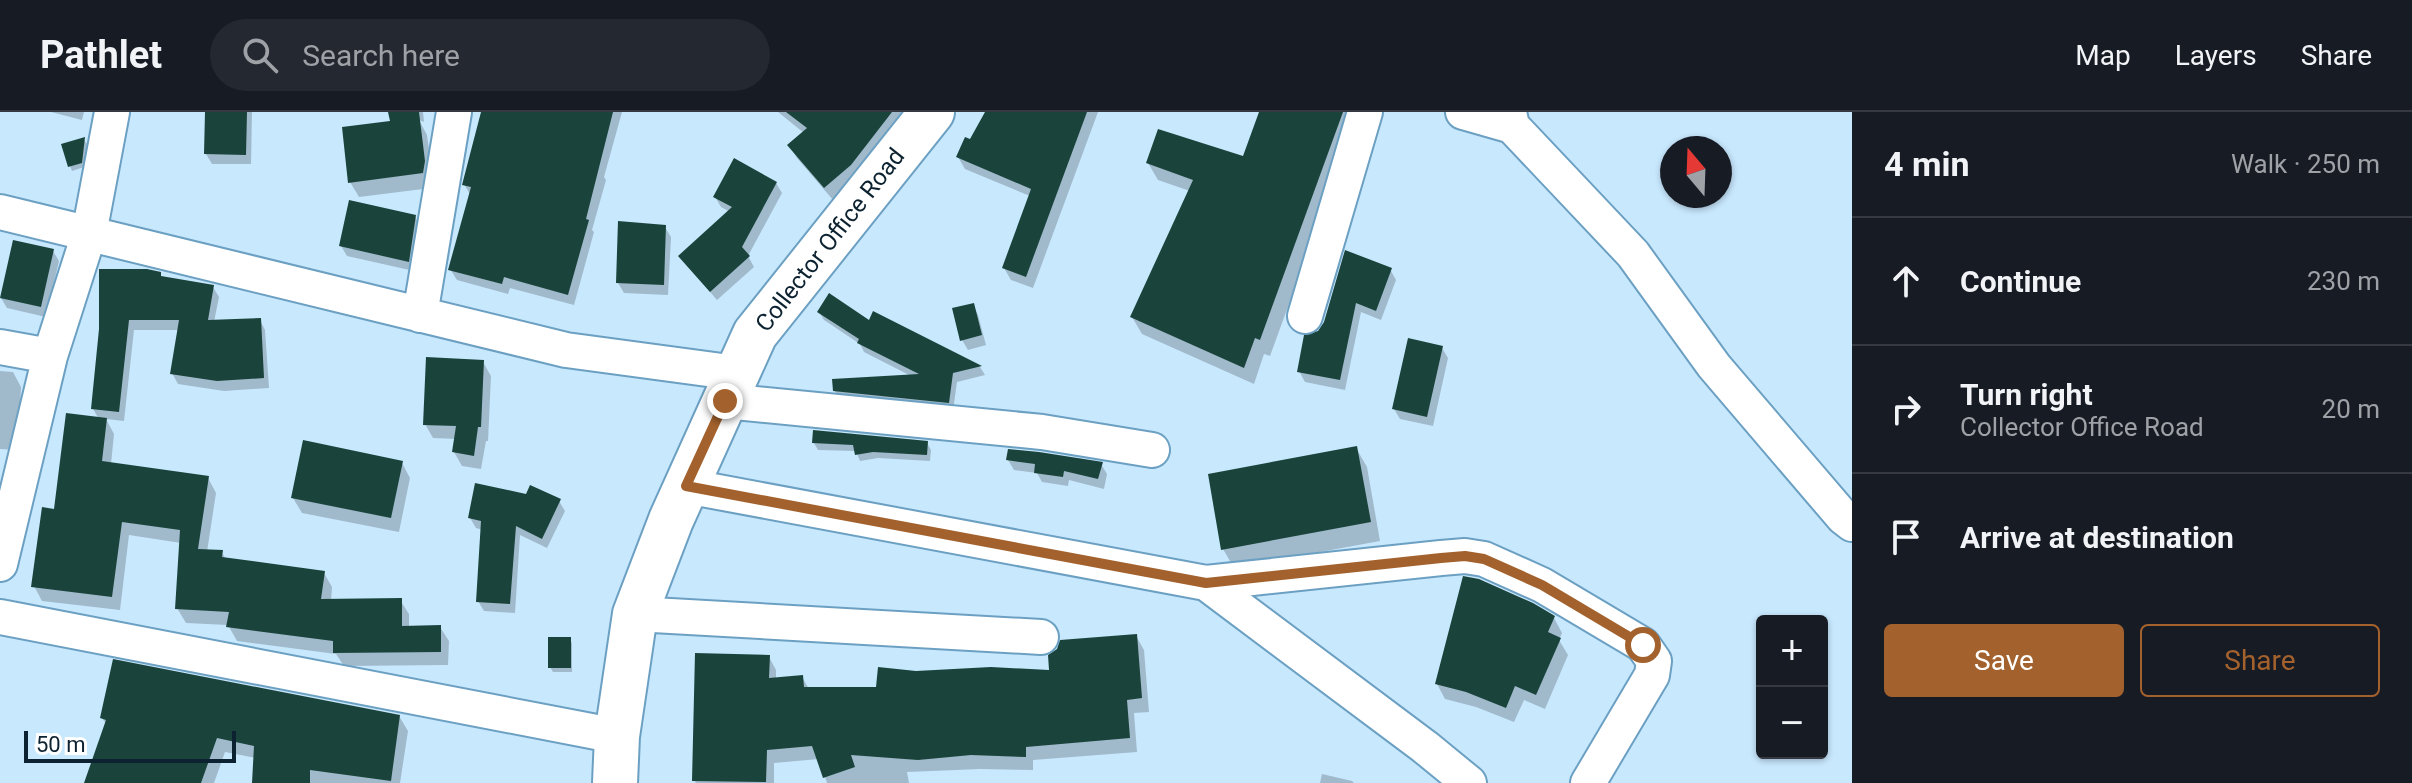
<!DOCTYPE html>
<meta charset="utf-8">
<style>
body{margin:0;font-family:Roboto,sans-serif;background:#242831;color:#f1f3f6}
.controls{position:absolute;right:24px;bottom:24px;display:grid;overflow:hidden;border-radius:8px;box-shadow:0 2px 6px #0004}
.controls button{width:72px;height:72px;display:grid;place-items:center;padding:0;border:0;border-bottom:2px solid #363941;background:#171b24;color:#f1f3f6;font:40px sans-serif}
.compass{position:absolute;left:1660px;top:24px;width:72px;height:72px;border-radius:50%;background:#171b24;box-shadow:0 2px 6px #0004;rotate:341deg}
.scale{position:absolute;left:24px;bottom:20px;width:212px;box-sizing:border-box;padding-left:8px;border:4px solid #0d2230;border-top:0;font-size:22px;line-height:28px;white-space:nowrap;color:#0d2230;-webkit-text-stroke:6px #fff;paint-order:stroke}
.stop{position:absolute;width:24px;height:24px;margin:-18px;border:6px solid #a3622d;border-radius:50%;background:#fff}
.stop.end{background:#a3622d;border-color:#fff;box-shadow:0 2px 8px #0008}
.list{margin:0;padding:0;list-style:none}
h2{display:flex;justify-content:space-between;align-items:center;height:104px;margin:0;padding:0 32px;font-size:34px}
h2 small{font-size:26px;font-weight:400;color:#9ea1a6}
.list li{display:grid;grid-template-columns:52px 1fr auto;gap:24px;align-items:center;box-sizing:border-box;height:128px;padding:0 32px;border-top:2px solid #363941}
.list b{display:block;font-size:30px;white-space:nowrap}
.list p{margin:0;font-size:26px;white-space:nowrap;color:#9ea1a6}
.list em{font-size:26px;font-style:normal;color:#9ea1a6}
.actions{display:flex;gap:16px;padding:24px 32px}
.actions a{flex:1;padding:18px 0;border:2px solid #a3622d;border-radius:8px;text-align:center;font-size:28px;color:#a3622d}
.actions .main{background:#a3622d;color:#fff}
.icon{flex:none;width:44px;height:44px;fill:none;stroke:currentColor;stroke-width:2;stroke-linecap:round;stroke-linejoin:round}
.map{position:relative;flex:none;width:1852px;height:671px;overflow:hidden}
header{display:flex;align-items:center;gap:48px;box-sizing:border-box;height:112px;padding:0 40px;background:#171b24;border-bottom:2px solid #363941}
header strong{font-size:38px}
nav{display:flex;gap:44px;margin-inline-start:auto;font-size:28px}
.search{width:560px;height:72px;background:#242831;display:flex;align-items:center;gap:20px;box-sizing:border-box;padding:0 28px;border-radius:44px;color:#9ea1a6;font-size:30px}
main{display:flex}
aside{flex:1;background:#171b24}
.map>svg:first-child{display:block}
</style>
<header>
<strong>Pathlet</strong>
<div class="search"><svg class="icon" aria-label="search" viewBox="0 0 24 24"><circle cx="10" cy="10" r="6"/><path d="M15 15l6 6"/></svg>Search here</div>
<nav><a>Map</a><a>Layers</a><a>Share</a></nav>
</header>
<main>
<div class="map">
<svg width="1852" height="671" viewBox="0 0 1852 671">
<rect width="100%" height="100%" fill="#c8e8fe"/>
<!-- shadow -->
<path fill="#0003" d="M 51,0 L 84,0 L 82,8 Z
M 207,0 L 252,0 L 251,52 L 212,52 L 206,42 Z
M 391,0 L 423,0 L 424,10 L 419,8 L 427,23 L 433,66 L 431,76 L 359,85 L 350,70 L 418,8 Z
M 483,0 L 622,0 L 604,65 L 606,68 L 592,118 L 594,120 L 574,193 L 510,176 L 508,182 L 457,168 L 450,157 L 471,84 L 464,72 Z
M 778,0 L 903,0 L 905,4 L 858,65 L 833,88 L 797,46 L 790,34 L 804,21 Z
M 987,0 L 1098,0 L 1033,176 L 1011,168 L 1004,156 L 1030,84 L 965,57 L 958,45 L 971,30 Z
M 1261,0 L 1351,0 L 1356,8 L 1270,244 L 1264,242 L 1254,272 L 1142,222 L 1132,205 L 1190,79 L 1158,68 L 1148,51 L 1244,46 Z
M 84,28 L 87,32 L 84,55 L 72,59 L 70,54 Z
M 776,71 L 782,81 L 748,144 L 754,155 L 717,188 L 680,145 L 730,100 L 721,95 L 715,85 Z
M 415,105 L 421,115 L 414,159 L 347,144 L 341,134 Z
M 665,115 L 671,125 L 668,183 L 624,181 L 618,171 Z
M 53,139 L 59,149 L 46,205 L 7,196 L 1,186 Z
M 1390,157 L 1396,168 L 1381,208 L 1361,200 L 1345,278 L 1305,270 L 1299,259 L 1319,221 Z
M 162,166 L 213,175 L 219,185 L 214,210 L 260,208 L 265,218 L 269,276 L 224,279 L 178,272 L 172,261 L 180,218 L 134,218 L 124,309 L 106,307 L 114,322 L 111,352 L 208,366 L 216,381 L 207,440 L 222,440 L 226,448 L 324,461 L 332,475 L 331,489 L 400,488 L 409,502 L 409,515 L 440,515 L 449,529 L 448,553 L 344,554 L 336,542 L 237,529 L 228,513 L 186,511 L 177,496 L 181,431 L 129,423 L 120,498 L 42,489 L 34,474 L 56,399 L 99,307 L 93,297 L 101,217 Z
M 973,193 L 978,203 L 986,233 L 968,238 L 962,228 Z
M 819,200 L 870,211 L 874,202 L 980,255 L 985,263 L 957,270 L 953,299 L 840,288 L 835,279 L 913,265 L 864,240 L 860,232 L 824,208 Z
M 1442,236 L 1448,246 L 1433,314 L 1400,307 L 1394,297 Z
M 483,250 L 491,264 L 488,329 L 486,329 L 481,357 L 462,354 L 454,340 L 456,327 L 433,326 L 425,312 Z
M 0,259 L 13,260 L 21,275 L 18,338 L 0,337 Z
M 814,331 L 927,331 L 931,338 L 930,349 L 878,346 L 860,349 L 856,339 L 818,338 Z
M 1356,336 L 1367,355 L 1380,429 L 1234,456 L 1223,437 Z
M 1008,348 L 1101,352 L 1107,362 L 1104,377 L 1069,368 L 1068,374 L 1042,370 L 1037,361 L 1014,358 Z
M 402,351 L 410,366 L 399,420 L 302,401 L 293,386 Z
M 559,389 L 565,399 L 547,436 L 520,423 L 515,501 L 484,499 L 478,489 L 483,418 L 476,416 L 470,406 Z
M 1554,506 L 1562,521 L 1559,528 L 1568,543 L 1545,597 L 1524,588 L 1514,610 L 1476,595 L 1445,587 L 1437,572 Z
M 1136,524 L 1144,538 L 1149,600 L 1134,601 L 1137,640 L 1033,648 L 1033,658 L 980,657 L 907,660 L 909,671 L 827,671 L 819,647 L 774,651 L 774,671 L 696,671 L 694,668 L 769,545 L 776,558 L 776,568 L 802,565 L 809,577 L 878,577 L 916,561 L 1051,560 Z
M 569,527 L 572,531 L 572,560 L 553,560 L 550,555 Z
M 399,604 L 408,619 L 400,671 L 254,671 L 256,646 L 225,640 L 214,671 L 86,671 L 107,613 L 102,606 Z
M 1322,662 L 1352,669 L 1354,671 L 1320,671 Z"/>
<!-- building -->
<path fill="#1a443b" d="M 205,0 L 247,0 L 246,43 L 204,42 Z
M 388,0 L 419,0 L 425,49 L 423,61 L 348,71 L 342,15 L 390,9 Z
M 481,0 L 613,0 L 586,107 L 589,108 L 568,183 L 504,165 L 502,172 L 448,158 L 471,75 L 462,73 Z
M 786,0 L 892,0 L 851,53 L 824,76 L 787,33 L 807,16 Z
M 985,0 L 1087,0 L 1026,165 L 1002,156 L 1031,77 L 956,45 L 965,25 L 970,27 Z
M 1259,0 L 1343,0 L 1260,228 L 1255,226 L 1244,256 L 1130,205 L 1193,68 L 1146,51 L 1158,17 L 1243,44 Z
M 85,25 L 82,51 L 68,55 L 61,32 Z
M 734,46 L 777,70 L 742,135 L 750,144 L 710,180 L 678,144 L 732,95 L 713,85 Z
M 349,88 L 416,103 L 409,150 L 339,134 Z
M 618,109 L 666,113 L 664,173 L 616,171 Z
M 13,128 L 54,137 L 41,195 L 0,186 Z
M 1345,138 L 1392,156 L 1376,199 L 1356,191 L 1340,268 L 1297,260 L 1304,223 L 1318,219 L 1324,210 Z
M 99,157 L 147,157 L 161,160 L 161,164 L 214,173 L 208,208 L 261,206 L 264,266 L 217,269 L 170,262 L 179,208 L 129,208 L 119,300 L 91,297 L 99,217 Z
M 829,181 L 869,208 L 873,199 L 982,254 L 953,261 L 949,291 L 833,279 L 832,267 L 919,262 L 857,231 L 859,227 L 817,200 Z
M 974,191 L 982,223 L 960,229 L 952,196 Z
M 1408,226 L 1443,234 L 1427,305 L 1392,297 Z
M 426,245 L 484,248 L 481,315 L 478,315 L 474,344 L 452,340 L 456,314 L 423,313 Z
M 66,301 L 107,306 L 102,349 L 209,364 L 198,437 L 223,438 L 222,445 L 325,459 L 321,487 L 402,486 L 402,514 L 441,513 L 441,540 L 333,541 L 333,529 L 226,515 L 229,500 L 175,497 L 180,418 L 122,410 L 112,485 L 31,475 L 42,395 L 54,397 Z
M 813,318 L 928,329 L 927,343 L 873,340 L 855,343 L 853,333 L 812,331 Z
M 303,328 L 403,349 L 391,406 L 291,386 Z
M 1357,334 L 1371,410 L 1221,438 L 1208,362 Z
M 1008,337 L 1039,340 L 1103,350 L 1098,367 L 1064,359 L 1063,365 L 1034,361 L 1035,352 L 1006,348 Z
M 475,371 L 526,382 L 530,373 L 561,387 L 542,427 L 516,414 L 510,492 L 476,490 L 481,409 L 468,406 Z
M 1463,464 L 1479,467 L 1533,491 L 1555,504 L 1548,520 L 1561,526 L 1536,583 L 1515,574 L 1506,596 L 1466,580 L 1435,572 Z
M 1137,522 L 1142,586 L 1127,588 L 1130,626 L 1026,635 L 1026,645 L 971,643 L 918,648 L 851,643 L 855,655 L 823,666 L 812,634 L 767,638 L 766,670 L 692,669 L 695,541 L 770,543 L 769,566 L 803,563 L 804,575 L 876,575 L 878,555 L 916,559 L 991,555 L 1049,558 L 1048,543 L 1057,537 L 1060,528 Z
M 548,525 L 571,525 L 571,556 L 548,556 Z
M 113,547 L 400,603 L 391,669 L 310,658 L 310,671 L 252,671 L 254,634 L 217,626 L 201,671 L 84,671 L 106,608 L 100,606 Z"/>
<g fill="none" stroke-linecap="round" stroke-linejoin="round">
<!-- minor casing -->
<g stroke="#6ca0c2" stroke-width="38">
<path id="minor" d="M 1463,0 L 1512,14
M 1509,0 L 1512,14 L 1633,142 L 1714,254 L 1843,405 L 1852,412
M 0,100 L 566,238 L 737,261
M 420,203 L 454,0
M 1305,204 L 1365,0
M 0,235 L 50,244
M 725,289 L 1042,320 L 1152,338
M 686,374 L 1206,471 L 1441,446 L 1465,444 L 1484,447 L 1542,473 L 1643,533 L 1654,549 L 1652,563 L 1588,671
M 0,452 L 50,244 L 89,122 L 112,0
M 1206,471 L 1425,635 L 1469,671
M 635,502 L 1041,525
M 0,505 L 617,624"/>
</g>
<!-- major casing -->
<g stroke="#6ca0c2" stroke-width="48">
<path id="major" d="M 615,671 L 617,624 L 635,502 L 671,408 L 755,222 L 932,0"/>
</g>
<!-- minor -->
<use href="#minor" stroke="#fff" stroke-width="34"/>
<!-- major -->
<use href="#major" stroke="#fff" stroke-width="44"/>
</g>
<g fill="none" stroke-linecap="round" stroke-linejoin="round">
<!-- route -->
<path stroke="#a3622d" stroke-width="10" d="M 725,289 L 686,374 L 1206,471 L 1441,446 L 1465,444 L 1484,447 L 1542,473 L 1643,533"/>
</g>
<g text-anchor="middle" stroke-width="8" stroke-linejoin="round" paint-order="stroke">
<!-- street labels -->
<g font-size="24" fill="#0d2230" stroke="#fff">
<text transform="translate(830 128) rotate(-52)" y="8">Collector Office Road</text>
</g>
</g>
</svg>
<div class="controls">
<button>+</button>
<button>−</button>
</div>
<svg class="compass" viewBox="-18 -18 36 36"><path d="M0-13l5 13h-10z" fill="#e53935"/><path d="M0 13l5-13h-10z" fill="#9ea1a6"/></svg>
<div class="scale">50 m</div>
<div class="stop" style="left:1643px;top:533px"></div>
<div class="stop end" style="left:725px;top:289px"></div>
</div>
<aside>
<h2>4 min<small>Walk · 250 m</small></h2>
<ul class="list">
<li><svg class="icon" aria-label="ahead" viewBox="0 0 24 24"><path d="M12 20V5M6 11l6-6 6 6"/></svg><div><b>Continue</b></div><em>230 m</em></li>
<li><svg class="icon" aria-label="right" viewBox="0 0 24 24"><path d="M7 20v-9h11M14 6l5 5-5 5"/></svg><div><b>Turn right</b><p>Collector Office Road</p></div><em>20 m</em></li>
<li><svg class="icon" aria-label="arrive" viewBox="0 0 24 24"><path d="M6 21V4h12l-3 4 3 4H6"/></svg><div><b>Arrive at destination</b></div></li>
</ul>
<div class="actions"><a class="main">Save</a><a>Share</a></div>
</aside>
</main>
